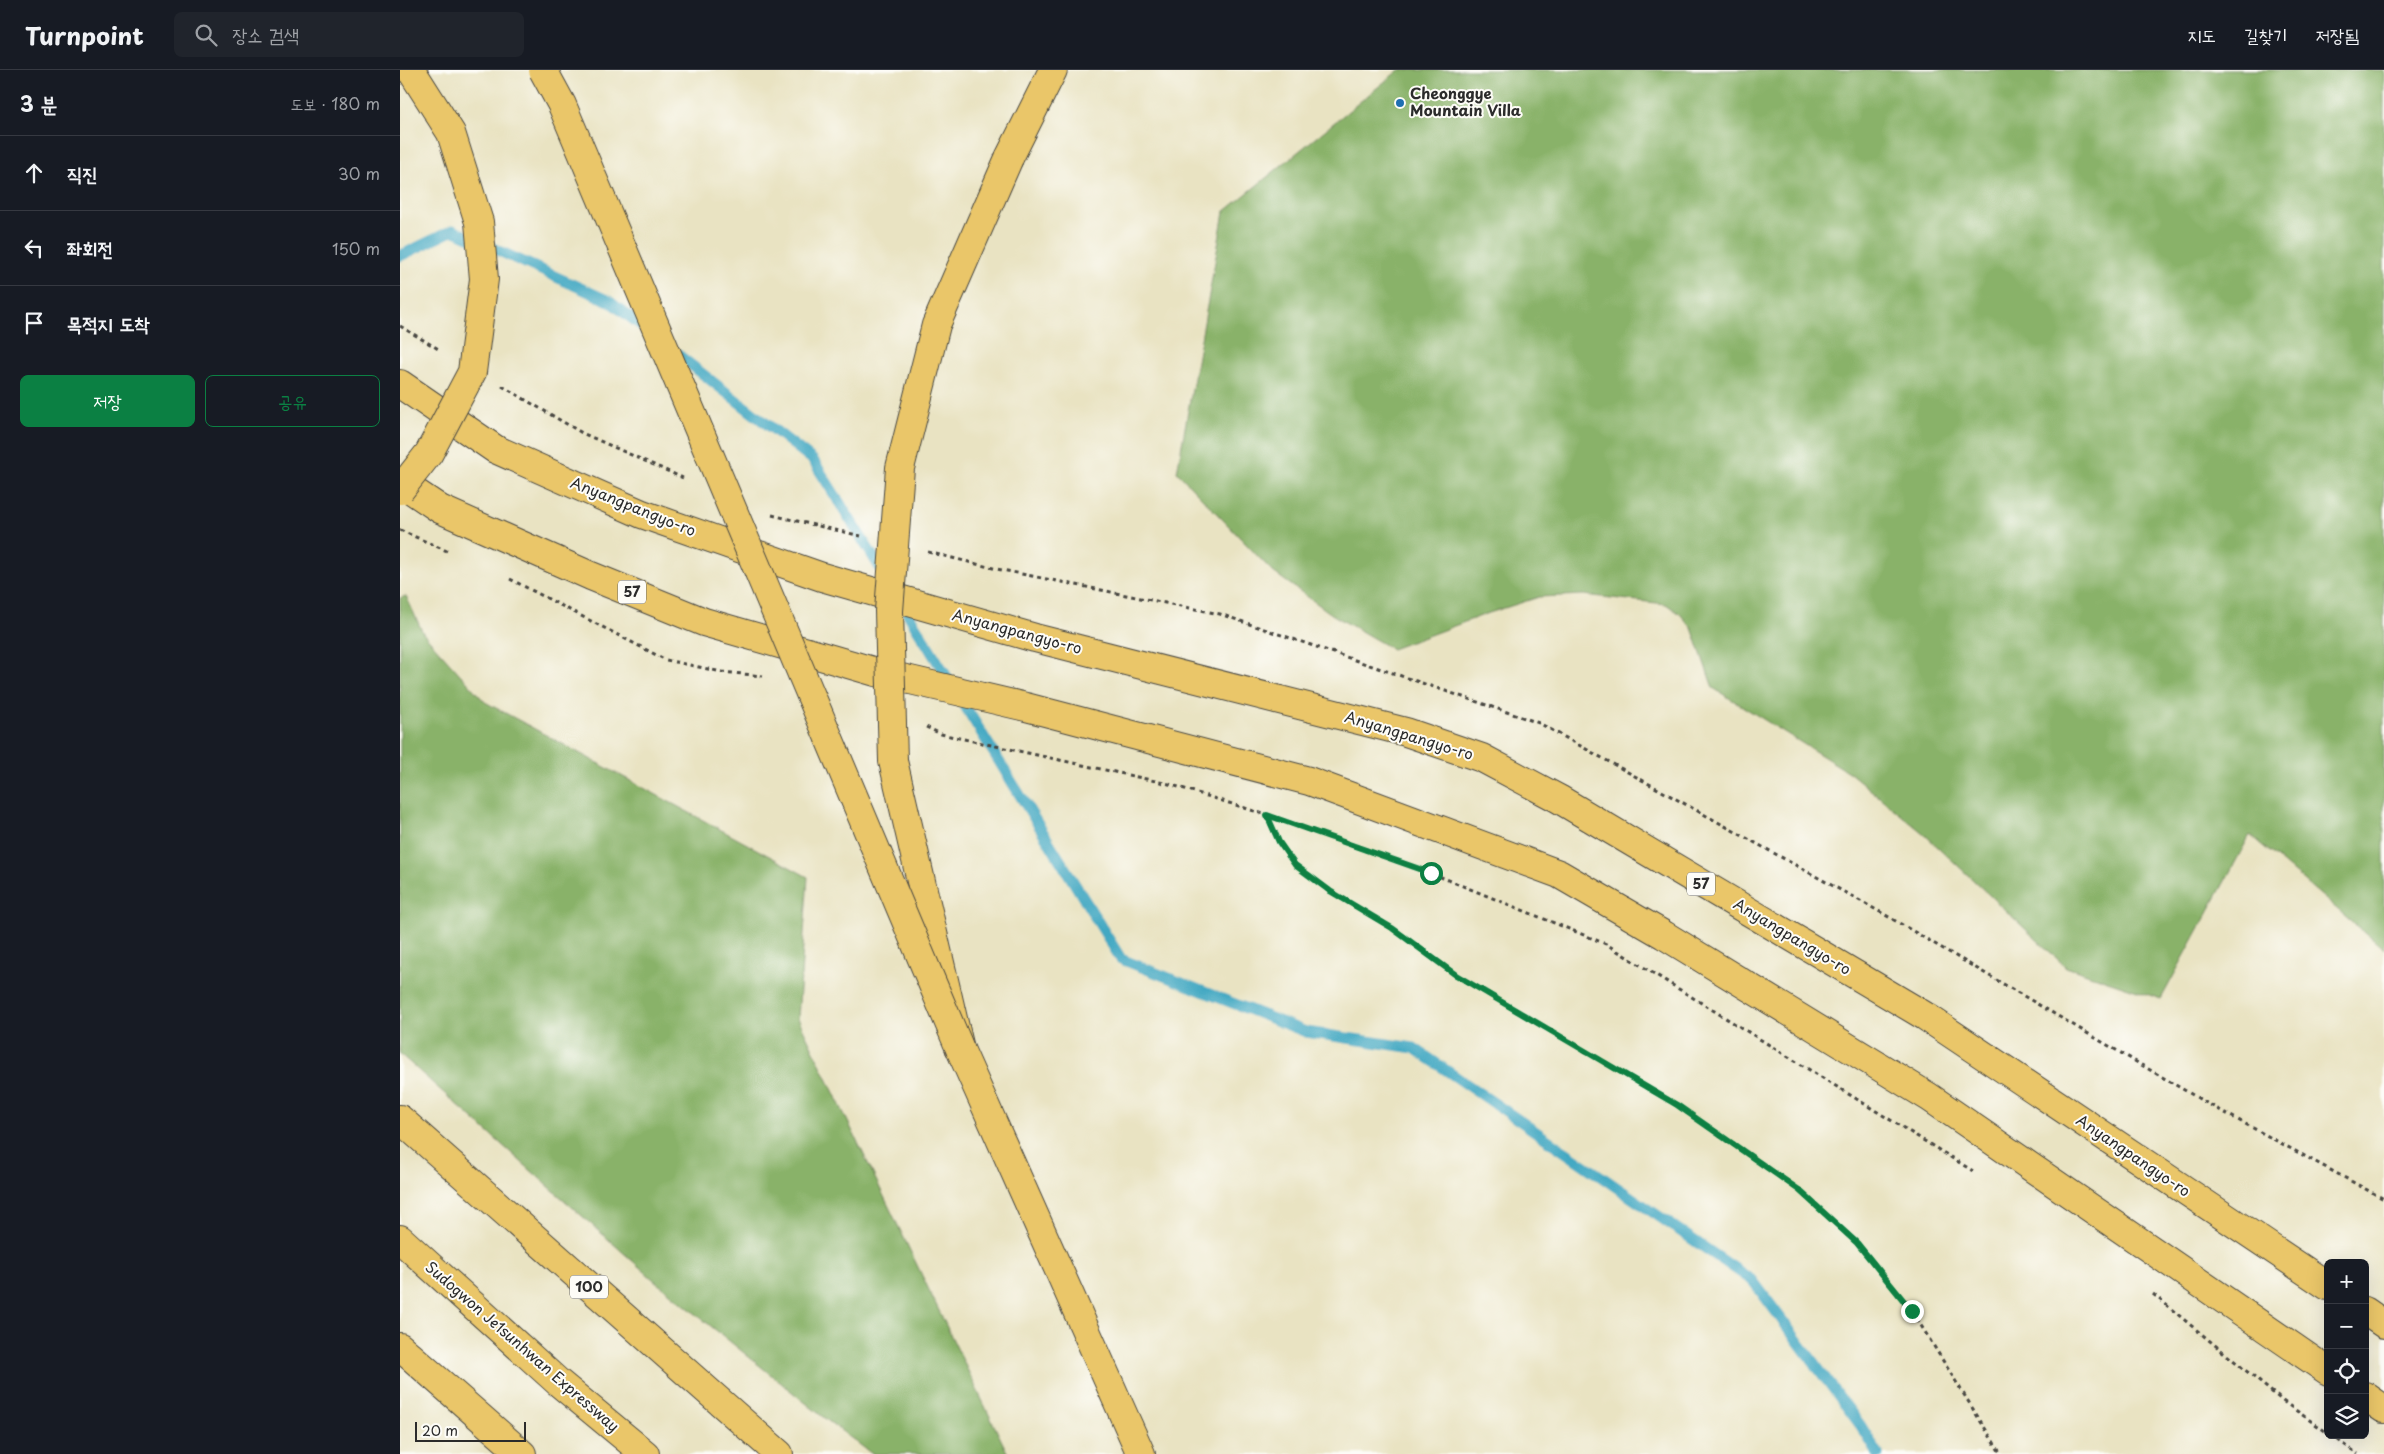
<!DOCTYPE html>
<html lang="ko">
<meta charset="utf-8">
<style>
body{margin:0;font-family:"Playpen Sans","Poor Story",sans-serif;background:#20242c;color:#f1f3f6}
.controls{position:absolute;right:15px;bottom:15px;display:grid;overflow:hidden;border-radius:8px;box-shadow:0 5px 20px #0002}
.controls button{width:45px;height:45px;display:grid;place-items:center;padding:0;border:0;border-bottom:1px solid #363941;background:#171b24;color:#f1f3f6;font:25px sans-serif}
.scale{position:absolute;left:15px;bottom:12px;width:111px;box-sizing:border-box;padding-left:5px;border:2px solid #2b2b2b;border-top:0;font-size:14px;line-height:18px;white-space:nowrap;color:#2b2b2b;-webkit-text-stroke:4px #fdfcf7;paint-order:stroke}
.stop{position:absolute;width:15px;height:15px;margin:-11px;border:4px solid #0b8043;border-radius:50%;background:#fff}
.stop.end{background:#0b8043;border-color:#fff;box-shadow:0 1px 5px #0008}
.list{margin:0;padding:0;list-style:none}
h2{display:flex;justify-content:space-between;align-items:center;height:65px;margin:0;padding:0 20px;font-size:21px}
h2 small{font-size:16px;font-weight:400;color:#9ea1a6}
.list li{display:grid;grid-template-columns:32px 1fr auto;gap:15px;align-items:center;box-sizing:border-box;height:75px;padding:0 20px;border-top:1px solid #363941}
.list b{display:block;font-size:19px;white-space:nowrap}
.list em{font-size:16px;font-style:normal;color:#9ea1a6}
.actions{display:flex;gap:10px;padding:15px 20px}
.actions a{flex:1;padding:11px 0;border:1px solid #0b8043;border-radius:8px;text-align:center;font-size:18px;color:#0b8043}
.actions .main{background:#0b8043;color:#fff}
.icon{flex:none;width:28px;height:28px;fill:none;stroke:currentColor;stroke-width:2;stroke-linecap:round;stroke-linejoin:round}
.map{position:relative;flex:none;width:1984px;height:1384px;overflow:hidden}
header{display:flex;align-items:center;gap:30px;box-sizing:border-box;height:70px;padding:0 25px;background:#171b24;border-bottom:1px solid #363941}
header strong{font-size:24px}
nav{display:flex;gap:28px;margin-inline-start:auto;font-size:18px}
.search{width:350px;height:45px;background:#20242c;display:flex;align-items:center;gap:12px;box-sizing:border-box;padding:0 18px;border-radius:8px;color:#9ea1a6;font-size:19px}
main{display:flex}
aside{flex:1;background:#171b24}
.map>svg:first-child{display:block}
</style>
<header>
<strong>Turnpoint</strong>
<div class="search"><svg class="icon" aria-label="search" viewBox="0 0 24 24"><circle cx="10" cy="10" r="6"/><path d="M15 15l6 6"/></svg>장소 검색</div>
<nav><a>지도</a><a>길찾기</a><a>저장됨</a></nav>
</header>
<main>
<aside>
<h2>3 분<small>도보 · 180 m</small></h2>
<ul class="list">
<li><svg class="icon" aria-label="ahead" viewBox="0 0 24 24"><path d="M12 20V5M6 11l6-6 6 6"/></svg><div><b>직진</b></div><em>30 m</em></li>
<li><svg class="icon" aria-label="left" viewBox="0 0 24 24"><path d="M17 20v-9H6M10 6l-5 5 5 5"/></svg><div><b>좌회전</b></div><em>150 m</em></li>
<li><svg class="icon" aria-label="arrive" viewBox="0 0 24 24"><path d="M6 21V4h12l-3 4 3 4H6"/></svg><div><b>목적지 도착</b></div></li>
</ul>
<div class="actions"><a class="main">저장</a><a>공유</a></div>
</aside>
<div class="map">
<svg width="1984" height="1384" viewBox="0 0 1984 1384">
<rect width="100%" height="100%" fill="#fdfcf7"/>
<filter id="ink" filterUnits="userSpaceOnUse"><feTurbulence type="fractalNoise" baseFrequency=".02" numOctaves="2"/><feDisplacementMap in="SourceGraphic" scale="10" xChannelSelector="R" yChannelSelector="G"/><feConvolveMatrix kernelMatrix="1 2 1 2 8 2 1 2 1" color-interpolation-filters="sRGB"/></filter>
<filter id="wash" filterUnits="userSpaceOnUse"><feTurbulence type="fractalNoise" baseFrequency=".0096" numOctaves="4" result="noise"/><feDisplacementMap in="SourceGraphic" scale="20" xChannelSelector="R" yChannelSelector="G"/><feGaussianBlur stdDeviation="1.12" result="paint"/><feColorMatrix in="noise" values="0 0 0 0 0 0 0 0 0 0 0 0 0 0 0 0 0 1.4 0 .05"/><feComposite in="paint" operator="in"/></filter>
<g filter="url(#wash)">
<rect width="100%" height="100%" fill="#e9e3c2"/>
<!-- forest -->
<path fill="#89b269" stroke="#5a6e4a" d="M 999,0 L 1984,0 L 1984,879 L 1850,765 L 1761,929 L 1666,897 L 1523,763 L 1450,703 L 1313,618 L 1292,558 L 1280,544 L 1266,534 L 1184,525 L 1139,527 L 1089,543 L 992,579 L 933,545 L 873,502 L 777,402 L 824,142 Z
M 6,526 L 23,563 L 85,632 L 408,807 L 398,948 L 608,1384 L 472,1384 L 423,1347 L 254,1210 L 0,984 L 0,528 Z"/>
<g fill="none" stroke-linecap="round" stroke-linejoin="round">
<!-- stream -->
<path stroke="#42a8c2" stroke-width="11" d="M 0,186 L 53,160 L 209,231 L 252,264
M 272,280 L 413,390 L 487,509
M 502,534 L 721,889 L 906,962 L 1014,978 L 1353,1211 L 1461,1356 L 1478,1384"/>
</g>
</g>
<g filter="url(#ink)">
<g fill="none" stroke-linecap="round" stroke-linejoin="round">
<!-- major casing -->
<g stroke="#484742" stroke-width="30">
<path id="major" d="M 0,314 L 95,379 L 242,444 L 422,507 L 635,568 L 1006,662 L 1082,688 L 1159,729 L 1525,946 L 1928,1216
M 0,412 L 40,439 L 191,506 L 304,552 L 476,602 L 626,637 L 909,711 L 1159,804 L 1264,865 L 1529,1027 L 1928,1301
M 1965,1241 L 1984,1254
M 1965,1326 L 1984,1339"/>
</g>
<!-- highway casing -->
<g stroke="#484742" stroke-width="30">
<path id="highway" d="M 609,88 L 653,0
M 493,691 L 560,979 L 741,1384
M 0,1049 L 379,1384
M 0,1169 L 158,1312 L 245,1384
M 0,1277 L 122,1384"/>
</g>
<!-- path -->
<path stroke="#484742" stroke-width="3" stroke-dasharray="4 4" stroke-linecap="butt" d="M 0,256 L 40,280
M 102,316 L 182,363 L 283,408
M 372,445 L 461,466
M 0,460 L 47,481
M 528,482 L 597,499 L 820,544 L 1139,653 L 1482,843 L 1803,1031 L 1984,1129
M 110,509 L 266,590 L 322,602 L 363,606
M 526,657 L 541,664 L 769,714 L 867,745 L 1031,803 L 1206,874 L 1573,1101
M 867,746 L 879,772 L 895,795 L 930,821 L 992,858 L 1056,905 L 1277,1035 L 1399,1120 L 1457,1173 L 1512,1241 L 1601,1384
M 1753,1224 L 1884,1332 L 1928,1363
M 1931,1365 L 1958,1384"/>
<!-- major -->
<use href="#major" stroke="#eac669" stroke-width="28"/>
<!-- highway -->
<use href="#highway" stroke="#eac669" stroke-width="28"/>
<!-- highway-bridge casing -->
<g stroke="#484742" stroke-width="30" stroke-linecap="butt">
<path id="highway-bridge" d="M 143,0 L 162,35 L 560,979
M 0,420 L 29,383 L 72,302 L 84,209 L 79,152 L 51,63 L 11,0
M 493,691 L 489,541 L 500,398 L 536,255 L 609,88"/>
</g>
<!-- highway-bridge -->
<use href="#highway-bridge" stroke="#eac669" stroke-width="28"/>
</g>
</g>
<g fill="none" stroke-linecap="round" stroke-linejoin="round" filter="url(#ink)">
<!-- route -->
<path stroke="#0b8043" stroke-width="6" d="M 1031,803 L 867,745 L 879,772 L 895,795 L 930,821 L 992,858 L 1056,905 L 1277,1035 L 1399,1120 L 1457,1173 L 1512,1241"/>
</g>
<!-- markers -->
<circle fill="#1f6fb2" stroke="#fdfcf7" stroke-width="2" cx="1000" cy="33" r="5"/>
<g text-anchor="middle" stroke-width="4" stroke-linejoin="round" paint-order="stroke">
<!-- shield labels -->
<g fill="#fdfcf7" stroke="#6a6a68" stroke-width="1">
<rect x="218" y="510.5" width="28" height="23" rx="4"/>
<rect x="1287" y="802.5" width="28" height="23" rx="4"/>
<rect x="170" y="1205.5" width="38" height="23" rx="4"/>
</g>
<g font-size="14" font-weight="bold" fill="#2b2b2b">
<text x="232" y="527">57</text>
<text x="1301" y="819">57</text>
<text x="189" y="1222">100</text>
</g>
<!-- poi labels -->
<g font-size="15" font-weight="bold" fill="#2b2b2b" stroke="#fdfcf7" text-anchor="start">
<text x="1010" y="29">Cheonggye<tspan x="1010" dy="17">Mountain Villa</tspan></text>
</g>
<!-- street labels -->
<g font-size="15" fill="#2b2b2b" stroke="#fdfcf7">
<text transform="translate(233 437) rotate(22)" y="5">Anyangpangyo-ro</text>
<text transform="translate(617 562) rotate(15)" y="5">Anyangpangyo-ro</text>
<text transform="translate(1009 666) rotate(17)" y="5">Anyangpangyo-ro</text>
<text transform="translate(1392 867) rotate(31)" y="5">Anyangpangyo-ro</text>
<text transform="translate(1733 1086) rotate(34)" y="5">Anyangpangyo-ro</text>
<text transform="translate(122 1277) rotate(41)" y="5">Sudogwon Je1sunhwan Expressway</text>
</g>
</g>
</svg>
<div class="controls">
<button>+</button>
<button>−</button>
<button><svg class="icon" aria-label="locate" viewBox="0 0 24 24"><circle cx="12" cy="12" r="6"/><path d="M12 2v4M12 18v4M2 12h4M18 12h4"/></svg></button>
<button><svg class="icon" aria-label="layers" viewBox="0 0 24 24"><path d="M12 4l9 5-9 5-9-5zM3 14l9 5 9-5"/></svg></button>
</div>
<div class="scale">20 m</div>
<div class="stop" style="left:1031px;top:803px"></div>
<div class="stop end" style="left:1512px;top:1241px"></div>
</div>
</main>
